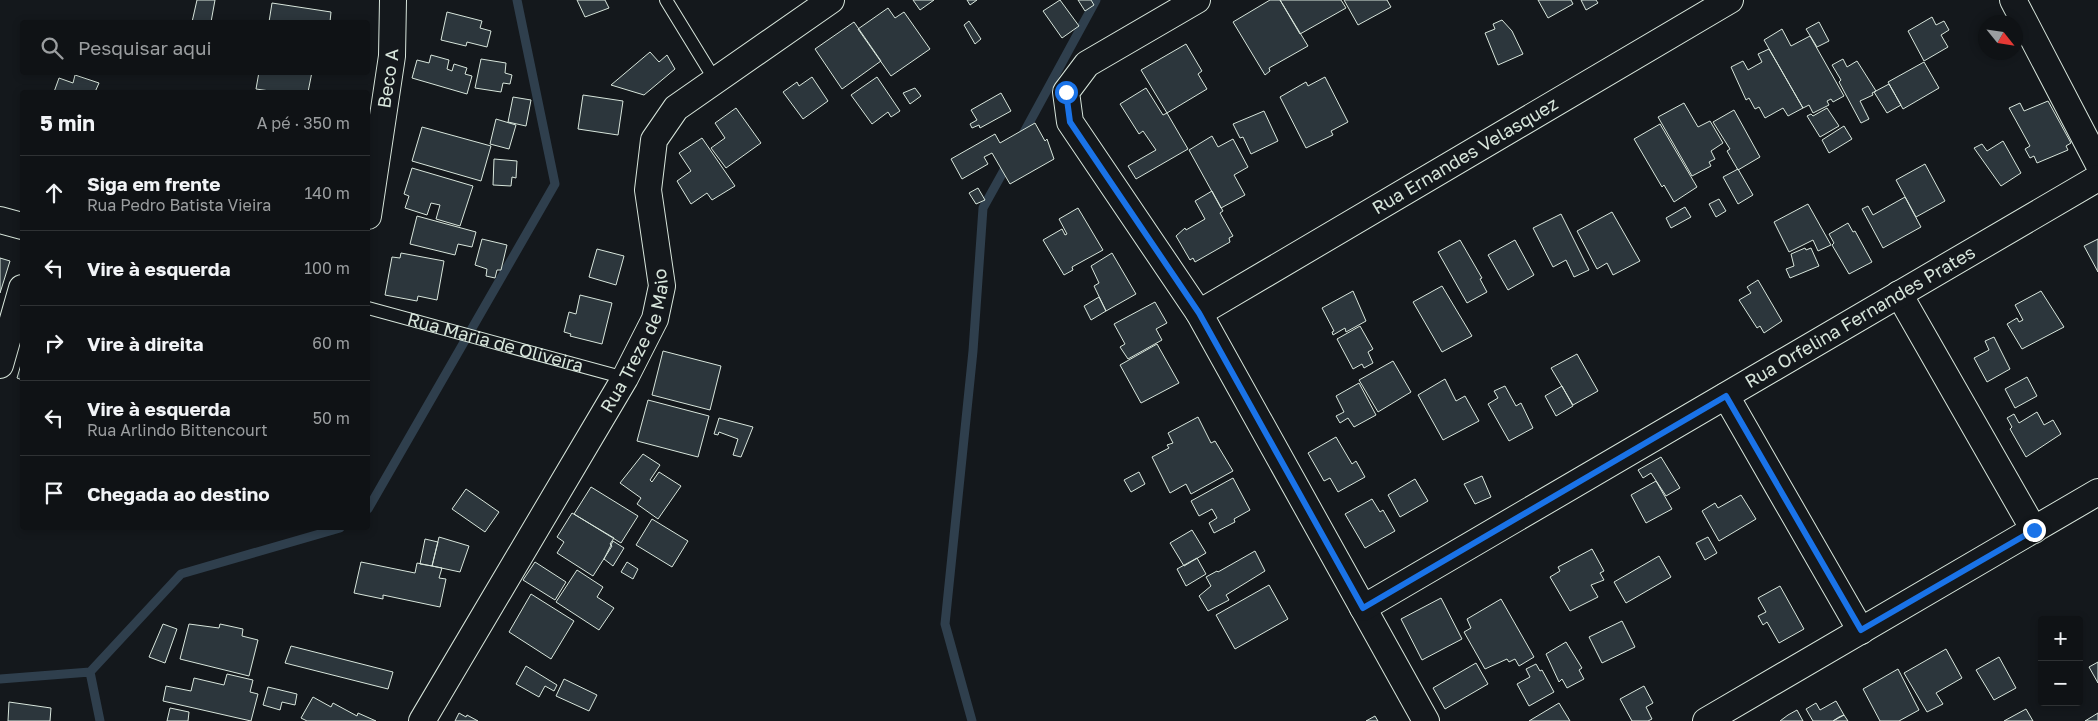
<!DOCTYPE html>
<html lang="pt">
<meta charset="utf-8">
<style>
body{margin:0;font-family:"Golos Text",sans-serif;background:#181b1e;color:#f1f3f6}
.controls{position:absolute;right:15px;bottom:15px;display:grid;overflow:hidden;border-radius:5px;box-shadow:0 2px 8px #0003}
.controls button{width:45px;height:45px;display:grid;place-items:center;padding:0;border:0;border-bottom:1px solid #2f3234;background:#0f1215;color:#f1f3f6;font:25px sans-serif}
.compass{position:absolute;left:1978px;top:15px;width:45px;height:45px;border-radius:50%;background:#0f1215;box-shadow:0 2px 8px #0003;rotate:120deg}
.stop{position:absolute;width:15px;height:15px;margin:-11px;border:4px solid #1a73e8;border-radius:50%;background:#fff}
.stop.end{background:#1a73e8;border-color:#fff;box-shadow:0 1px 5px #0008}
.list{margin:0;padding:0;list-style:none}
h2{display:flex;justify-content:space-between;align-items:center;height:65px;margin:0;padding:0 20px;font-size:21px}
h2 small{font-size:16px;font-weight:400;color:#9b9ea0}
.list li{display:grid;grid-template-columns:32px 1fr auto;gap:15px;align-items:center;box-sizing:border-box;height:75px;padding:0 20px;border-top:1px solid #2f3234}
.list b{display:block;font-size:19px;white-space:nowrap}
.list p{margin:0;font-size:16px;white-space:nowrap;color:#9b9ea0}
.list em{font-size:16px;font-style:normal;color:#9b9ea0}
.icon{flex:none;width:28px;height:28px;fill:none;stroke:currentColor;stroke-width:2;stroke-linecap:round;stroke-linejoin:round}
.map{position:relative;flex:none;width:2098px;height:721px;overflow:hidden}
.search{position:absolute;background:#0f1215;box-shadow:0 2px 8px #0003;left:20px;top:20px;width:350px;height:55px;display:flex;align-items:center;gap:12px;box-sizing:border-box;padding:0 18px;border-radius:5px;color:#9b9ea0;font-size:19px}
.panel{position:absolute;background:#0f1215;box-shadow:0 2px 8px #0003;left:20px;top:90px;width:350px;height:440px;border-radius:5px}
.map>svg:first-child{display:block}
</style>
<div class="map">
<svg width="2098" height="721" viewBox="0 0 2098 721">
<rect width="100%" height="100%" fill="#14181c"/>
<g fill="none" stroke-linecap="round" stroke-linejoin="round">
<!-- stream -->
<path stroke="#2f3f4d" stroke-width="9" d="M 1022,136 L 1096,0
M 368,509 L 555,184 L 517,0
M 90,672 L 100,721
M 0,679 L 90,672 L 181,574 L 340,528
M 972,721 L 945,624 L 973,351 L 983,208 L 1008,163"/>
</g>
<!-- building -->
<path fill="#2c363c" stroke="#d8e6dc" d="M 197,0 L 215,0 L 211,22 L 192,22 Z
M 577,0 L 605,0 L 609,8 L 585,17 Z
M 913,0 L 934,0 L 920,10 Z
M 967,0 L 977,0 L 970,5 Z
M 1060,0 L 1079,26 L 1062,38 L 1043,11 Z
M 1078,0 L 1091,0 L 1094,5 L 1085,11 Z
M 1270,0 L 1280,0 L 1308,46 L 1269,68 L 1270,71 L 1265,75 L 1233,22 Z
M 1280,0 L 1341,0 L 1346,8 L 1300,34 Z
M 1344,0 L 1387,0 L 1391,7 L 1358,25 Z
M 1538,0 L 1571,0 L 1573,4 L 1548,18 Z
M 1581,0 L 1596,0 L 1598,3 L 1586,10 Z
M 272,3 L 331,12 L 330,22 L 269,22 Z
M 888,8 L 895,18 L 904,12 L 930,49 L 891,76 L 858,29 Z
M 447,12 L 482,21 L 480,28 L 491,31 L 487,47 L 467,42 L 466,46 L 441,40 Z
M 1932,17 L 1936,25 L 1944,21 L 1949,30 L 1941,35 L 1948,47 L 1924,61 L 1908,31 Z
M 1502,20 L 1512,31 L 1523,54 L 1498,65 L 1485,33 L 1495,29 L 1493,24 Z
M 969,21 L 981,39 L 975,44 L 964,25 Z
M 854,22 L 881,61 L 842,89 L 815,49 Z
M 1819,22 L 1829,41 L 1817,47 L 1806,29 Z
M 1782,29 L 1791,46 L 1810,36 L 1844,96 L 1833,102 L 1831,99 L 1827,101 L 1829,105 L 1813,113 L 1809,105 L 1803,108 L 1764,40 Z
M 1186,44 L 1202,71 L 1198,74 L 1207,89 L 1167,113 L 1141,70 Z
M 1769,49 L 1803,108 L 1788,116 L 1783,108 L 1765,118 L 1759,107 L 1755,109 L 1749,98 L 1746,100 L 1731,67 L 1743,61 L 1748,70 L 1762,62 L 1758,54 Z
M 650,52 L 659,62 L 667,55 L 675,69 L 644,95 L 611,85 Z
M 431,55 L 449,60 L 447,69 L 452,71 L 454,64 L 467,68 L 465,74 L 472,76 L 467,94 L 412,78 L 417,60 L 429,63 Z
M 481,59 L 506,63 L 505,73 L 512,75 L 510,84 L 503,83 L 501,92 L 475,88 Z
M 1843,59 L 1847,67 L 1857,61 L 1876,91 L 1872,93 L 1873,95 L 1860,101 L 1869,119 L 1861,123 L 1839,82 L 1841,80 L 1832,65 Z
M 1924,62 L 1939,88 L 1903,109 L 1888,82 Z
M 259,72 L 312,72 L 308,92 L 277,92 L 256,89 Z
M 75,75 L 99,83 L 95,92 L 54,92 L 59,78 L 73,83 Z
M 812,77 L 828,101 L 803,119 L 783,92 L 797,82 L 799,86 Z
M 877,77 L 900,111 L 891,117 L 888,112 L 872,124 L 851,95 Z
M 1325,77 L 1348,122 L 1331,131 L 1333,135 L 1306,148 L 1280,97 L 1306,82 L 1308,86 Z
M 1889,84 L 1901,105 L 1887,113 L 1874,92 Z
M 915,88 L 921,96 L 910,104 L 903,93 Z
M 1146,88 L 1163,115 L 1167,113 L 1188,149 L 1136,179 L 1128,166 L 1156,150 L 1143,131 L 1139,134 L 1120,104 Z
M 1001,93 L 1011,111 L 980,128 L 979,125 L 972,128 L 970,124 L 977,120 L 971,110 Z
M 583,95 L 623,101 L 618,135 L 578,129 Z
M 513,97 L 531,100 L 526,126 L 508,122 Z
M 2048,101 L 2071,143 L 2066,146 L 2068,150 L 2037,163 L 2034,156 L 2030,158 L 2025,149 L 2030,146 L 2009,108 L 2020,103 L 2024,111 Z
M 1684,103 L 1698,127 L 1710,121 L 1723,143 L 1711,151 L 1715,159 L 1709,162 L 1711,166 L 1692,176 L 1658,117 Z
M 736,108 L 761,143 L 726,168 L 711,148 L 725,138 L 715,123 Z
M 1827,108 L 1839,126 L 1820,137 L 1807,116 L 1811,114 L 1813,116 Z
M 1734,110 L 1760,157 L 1738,170 L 1727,151 L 1730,149 L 1713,122 Z
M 1264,111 L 1278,141 L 1251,154 L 1243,137 L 1240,138 L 1233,124 Z
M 496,119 L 516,125 L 509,149 L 490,144 Z
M 1035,123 L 1045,141 L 1047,139 L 1054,159 L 1010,184 L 992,153 L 984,157 L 988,164 L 962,179 L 951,159 L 995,134 L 1000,143 Z
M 1660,124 L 1697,187 L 1674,202 L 1664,185 L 1662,187 L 1634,139 Z
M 1844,126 L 1852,139 L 1829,153 L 1822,140 Z
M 422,127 L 491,146 L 481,181 L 412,161 Z
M 1212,136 L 1218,147 L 1233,139 L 1248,167 L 1234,175 L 1245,195 L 1221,208 L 1189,150 Z
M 702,138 L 735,186 L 712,200 L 707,193 L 691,204 L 677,181 L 691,171 L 679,153 Z
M 2003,141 L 2021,173 L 2001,186 L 1974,148 L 1982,144 L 1987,151 Z
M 494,159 L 517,161 L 516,178 L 512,177 L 511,186 L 493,185 Z
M 1925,164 L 1945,201 L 1916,217 L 1896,180 Z
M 412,168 L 473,186 L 460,226 L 436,219 L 440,205 L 431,203 L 427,215 L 405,208 L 409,196 L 404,194 Z
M 1738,169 L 1753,195 L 1738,204 L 1723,177 Z
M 978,188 L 985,200 L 976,204 L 969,193 Z
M 1212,191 L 1223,211 L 1220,213 L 1233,236 L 1229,238 L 1230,242 L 1195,262 L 1193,258 L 1190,260 L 1176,236 L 1185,228 L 1186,230 L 1205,219 L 1195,201 Z
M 1905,197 L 1921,227 L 1883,248 L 1862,209 L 1868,206 L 1873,215 Z
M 1719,199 L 1726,211 L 1716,217 L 1709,204 Z
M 1808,204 L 1831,245 L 1818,251 L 1813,240 L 1789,252 L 1774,222 Z
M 1685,207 L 1691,217 L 1671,228 L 1666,218 Z
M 1078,208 L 1103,250 L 1072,267 L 1073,270 L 1064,275 L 1043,240 L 1062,229 L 1065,235 L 1067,234 L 1059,219 Z
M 1612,212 L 1640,261 L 1613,275 L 1607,263 L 1597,269 L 1577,231 Z
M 1561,214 L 1589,270 L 1574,277 L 1566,260 L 1553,267 L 1533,228 Z
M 417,216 L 476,232 L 472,247 L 458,244 L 455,255 L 410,244 Z
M 1848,223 L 1853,232 L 1855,231 L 1872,262 L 1849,274 L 1832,245 L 1834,243 L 1829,234 Z
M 482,239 L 507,245 L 501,270 L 497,270 L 495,278 L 486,276 L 487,269 L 475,265 Z
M 2098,239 L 2098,272 L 2084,246 Z
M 1460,240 L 1482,278 L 1480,279 L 1487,292 L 1467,303 L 1438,252 Z
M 1515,240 L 1534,275 L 1508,290 L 1488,255 Z
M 1805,248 L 1806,250 L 1811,248 L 1819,266 L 1790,278 L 1786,269 L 1794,266 L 1791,254 Z
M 597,249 L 624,256 L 616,285 L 589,277 Z
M 401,253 L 444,261 L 437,300 L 418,296 L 417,301 L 385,295 L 392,257 L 400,258 Z
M 1112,253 L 1136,294 L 1106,311 L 1094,286 L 1099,283 L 1091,266 Z
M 0,258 L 10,261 L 0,293 Z
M 1758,280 L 1782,321 L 1764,333 L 1760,326 L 1757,328 L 1739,300 L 1751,293 L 1747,287 Z
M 1442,286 L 1472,336 L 1442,352 L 1413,302 Z
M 1353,291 L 1366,321 L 1346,332 L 1345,328 L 1333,335 L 1332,332 L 1334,331 L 1322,308 Z
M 2041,291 L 2064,327 L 2022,349 L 2007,324 L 2017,318 L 2019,322 L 2023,320 L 2015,305 Z
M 580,295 L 612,303 L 602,344 L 570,336 L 571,334 L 564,332 L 569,312 L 576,314 Z
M 1099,297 L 1106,311 L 1091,320 L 1084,306 Z
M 1155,302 L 1167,323 L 1156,329 L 1162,340 L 1128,359 L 1120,347 L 1125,344 L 1114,324 Z
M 1360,326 L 1373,349 L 1368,352 L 1373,363 L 1364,368 L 1362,364 L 1353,369 L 1337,339 Z
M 1994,337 L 2010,369 L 1987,382 L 1974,358 L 1989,350 L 1985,341 Z
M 1157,344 L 1179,383 L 1141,403 L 1120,365 Z
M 663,351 L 721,366 L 710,410 L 652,395 Z
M 1577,354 L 1598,391 L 1573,405 L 1551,368 Z
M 22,361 L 22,380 L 17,378 Z
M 1393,361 L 1411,392 L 1378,412 L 1359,380 Z
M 2027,377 L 2037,396 L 2015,408 L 2005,389 Z
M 1445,379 L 1456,401 L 1465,396 L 1479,421 L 1443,440 L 1418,395 Z
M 1359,383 L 1376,415 L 1354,427 L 1348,418 L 1340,423 L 1336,416 L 1344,412 L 1336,396 Z
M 1505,386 L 1516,406 L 1521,403 L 1533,428 L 1509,441 L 1488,404 L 1498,398 L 1494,391 Z
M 1562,386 L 1573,406 L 1556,416 L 1545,396 Z
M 648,400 L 709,416 L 698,457 L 637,441 Z
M 2037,412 L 2044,425 L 2053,420 L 2061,434 L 2026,457 L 2010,429 L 2012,427 L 2007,418 L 2014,414 L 2019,423 Z
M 1198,417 L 1211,443 L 1215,441 L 1233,471 L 1191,494 L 1186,484 L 1170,493 L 1152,457 L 1169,448 L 1167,445 L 1173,443 L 1168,433 Z
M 719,418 L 753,427 L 741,457 L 733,455 L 738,439 L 719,432 L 718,435 L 714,434 Z
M 1336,437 L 1352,464 L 1356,461 L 1365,477 L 1338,492 L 1330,478 L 1324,481 L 1308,453 Z
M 643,454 L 660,465 L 650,480 L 652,482 L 659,472 L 681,486 L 658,519 L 637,504 L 641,498 L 620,483 Z
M 1661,457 L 1680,488 L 1666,496 L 1651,473 L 1643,478 L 1638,470 Z
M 1139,472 L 1145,484 L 1131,492 L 1124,480 Z
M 1482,476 L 1491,497 L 1475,504 L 1464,484 Z
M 1233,478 L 1250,510 L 1234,519 L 1235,522 L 1214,533 L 1209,523 L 1217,518 L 1212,509 L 1199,516 L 1191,501 Z
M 1415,479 L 1428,501 L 1400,517 L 1388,495 Z
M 1656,481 L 1672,509 L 1646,523 L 1631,495 Z
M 591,487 L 638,516 L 621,543 L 574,514 Z
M 466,489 L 499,512 L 485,532 L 452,509 Z
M 1741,495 L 1756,519 L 1719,541 L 1702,511 L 1715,503 L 1718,508 Z
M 1372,499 L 1380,512 L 1383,510 L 1395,531 L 1365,548 L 1345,514 Z
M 572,513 L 614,538 L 610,544 L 612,546 L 593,576 L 557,553 L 564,542 L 557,537 Z
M 652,519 L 688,541 L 672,567 L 636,545 Z
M 1192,530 L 1206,553 L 1184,566 L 1170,543 Z
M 439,537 L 469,546 L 460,572 L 432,566 Z
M 1708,537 L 1717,553 L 1705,560 L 1696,543 Z
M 425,539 L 438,542 L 432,566 L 420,564 Z
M 613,541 L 624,548 L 613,566 L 604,559 Z
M 1592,549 L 1604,571 L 1600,573 L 1604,580 L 1591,585 L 1598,597 L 1570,611 L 1550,577 L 1560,571 L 1558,567 Z
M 1255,551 L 1265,571 L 1226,595 L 1229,600 L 1208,611 L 1199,596 L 1211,586 L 1206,577 L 1217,571 L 1218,572 Z
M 1659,556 L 1671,577 L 1626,603 L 1614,582 Z
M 1197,558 L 1206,574 L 1186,586 L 1177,569 Z
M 361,562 L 415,573 L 417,563 L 442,568 L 439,578 L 446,579 L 440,607 L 383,595 L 383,599 L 354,593 Z
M 535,562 L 566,582 L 555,600 L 523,580 Z
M 627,562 L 638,569 L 633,579 L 621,572 Z
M 577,570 L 603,587 L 597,597 L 614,608 L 599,630 L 556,602 Z
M 1269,585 L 1288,619 L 1235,649 L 1216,615 Z
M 1780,586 L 1804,629 L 1779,643 L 1767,622 L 1763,625 L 1758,616 L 1766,612 L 1758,598 Z
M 531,594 L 574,621 L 551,659 L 509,632 Z
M 1441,598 L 1462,639 L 1422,660 L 1401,619 Z
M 1501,599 L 1534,657 L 1519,666 L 1515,659 L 1509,662 L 1507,659 L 1485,669 L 1464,632 L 1471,628 L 1467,619 Z
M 1622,621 L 1635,647 L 1602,663 L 1589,637 Z
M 163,624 L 177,629 L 165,663 L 149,657 Z
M 189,624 L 219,628 L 220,624 L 243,629 L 242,636 L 258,640 L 249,676 L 180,659 Z
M 1566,642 L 1582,668 L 1579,670 L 1584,679 L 1567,688 L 1562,679 L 1559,682 L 1546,654 Z
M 291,646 L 393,672 L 388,689 L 285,663 Z
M 1946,649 L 1962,678 L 1936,693 L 1943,704 L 1927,712 L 1904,673 Z
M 1999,657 L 2016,688 L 1994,700 L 1976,670 Z
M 2098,662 L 2098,683 L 2089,667 Z
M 1476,663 L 1488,684 L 1445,709 L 1433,688 Z
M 1536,664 L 1540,671 L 1542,670 L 1554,692 L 1529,706 L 1517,684 L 1530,677 L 1526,669 Z
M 526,666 L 557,685 L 554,691 L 545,686 L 539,697 L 516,684 Z
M 1898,669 L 1919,710 L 1899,721 L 1880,721 L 1863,689 Z
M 227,674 L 253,680 L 250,692 L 258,694 L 251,721 L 163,701 L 166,686 L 191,691 L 194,678 L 224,685 Z
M 564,679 L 597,695 L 589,711 L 556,696 Z
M 1644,686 L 1653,703 L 1646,707 L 1652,719 L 1648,721 L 1632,721 L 1620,699 Z
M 268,687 L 297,694 L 295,705 L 282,702 L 280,710 L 263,705 Z
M 313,697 L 331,707 L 333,703 L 357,716 L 358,713 L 376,721 L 307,721 L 301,718 Z
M 1836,701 L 1844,715 L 1833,721 L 1813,721 L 1806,709 L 1816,703 L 1820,710 Z
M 9,702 L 51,708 L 50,721 L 8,721 Z
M 1559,703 L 1570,721 L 1529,721 Z
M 170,708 L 189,712 L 188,721 L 167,721 Z
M 2026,709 L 2033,721 L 2004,721 Z
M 1797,710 L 1803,721 L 1780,721 L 1788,715 Z
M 459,713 L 466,717 L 467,715 L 478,721 L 455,721 Z
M 2098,713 L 2098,721 L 2085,721 Z
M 1844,715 L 1848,721 L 1833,721 L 1839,717 Z
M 1375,716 L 1378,721 L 1366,721 Z"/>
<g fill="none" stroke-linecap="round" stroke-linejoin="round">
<!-- lane casing -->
<g stroke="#d8e6dc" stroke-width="14">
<g id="lane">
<path d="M 666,0 L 715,80"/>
<path id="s1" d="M 368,308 L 625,378"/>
</g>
</g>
<!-- street casing -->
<g stroke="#d8e6dc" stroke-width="28">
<g id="street">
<path d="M 1197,0 L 1087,64 L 1066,92 L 1070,122 L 1199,313 L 1426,721"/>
<path d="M 2013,0 L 2098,163"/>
<path id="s2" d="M 368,216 L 392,56 L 393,0"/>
<path d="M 0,220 L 22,226"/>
<path d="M 1899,294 L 2034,530"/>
<path id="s3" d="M 1199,313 L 1730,0"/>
<path d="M 0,365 L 22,288"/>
<path d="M 1726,396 L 1861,631"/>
<path id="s4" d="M 1363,608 L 2098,178"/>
<path id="s5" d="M 422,721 L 625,378 L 655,319 L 662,286 L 648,190 L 654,140 L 676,108 L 831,0"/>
<path d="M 1706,721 L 2098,492"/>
</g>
</g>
<!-- lane -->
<use href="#lane" stroke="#14181c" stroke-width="12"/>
<!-- street -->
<use href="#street" stroke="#14181c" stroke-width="26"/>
</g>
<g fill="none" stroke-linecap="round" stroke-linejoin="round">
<!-- route -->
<path stroke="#1a73e8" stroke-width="6" d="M 1066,92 L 1070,122 L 1199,313 L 1363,608 L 1726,396 L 1861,630 L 2034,530"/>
</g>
<g text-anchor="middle" stroke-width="4" stroke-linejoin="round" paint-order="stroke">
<!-- street labels -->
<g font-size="18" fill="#d8e6dc" stroke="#14181c">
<text dy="6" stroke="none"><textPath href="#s2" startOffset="139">Beco A</textPath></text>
<text dy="6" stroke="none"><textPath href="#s3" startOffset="309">Rua Ernandes Velasquez</textPath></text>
<text dy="6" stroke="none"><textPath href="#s4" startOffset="576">Rua Orfelina Fernandes Prates</textPath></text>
<text dy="6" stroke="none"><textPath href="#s5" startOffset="438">Rua Treze de Maio</textPath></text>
<text dy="6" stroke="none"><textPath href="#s1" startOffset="132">Rua Maria de Oliveira</textPath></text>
</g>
</g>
</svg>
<div class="controls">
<button>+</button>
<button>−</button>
</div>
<svg class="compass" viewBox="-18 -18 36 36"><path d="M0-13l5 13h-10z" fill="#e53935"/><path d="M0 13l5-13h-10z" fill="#9b9ea0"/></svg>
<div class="stop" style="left:1066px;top:92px"></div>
<div class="stop end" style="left:2034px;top:530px"></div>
<div class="search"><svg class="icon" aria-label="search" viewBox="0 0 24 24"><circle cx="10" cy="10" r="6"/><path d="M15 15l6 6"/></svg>Pesquisar aqui</div>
<section class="panel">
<h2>5 min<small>A pé · 350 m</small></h2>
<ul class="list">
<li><svg class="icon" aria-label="ahead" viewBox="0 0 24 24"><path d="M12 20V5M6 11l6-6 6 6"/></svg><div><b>Siga em frente</b><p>Rua Pedro Batista Vieira</p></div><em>140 m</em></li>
<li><svg class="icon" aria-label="left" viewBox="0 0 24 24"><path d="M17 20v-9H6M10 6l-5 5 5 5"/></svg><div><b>Vire à esquerda</b></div><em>100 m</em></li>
<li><svg class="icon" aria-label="right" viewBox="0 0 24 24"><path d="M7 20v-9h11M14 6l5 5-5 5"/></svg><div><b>Vire à direita</b></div><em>60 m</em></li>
<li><svg class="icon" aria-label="left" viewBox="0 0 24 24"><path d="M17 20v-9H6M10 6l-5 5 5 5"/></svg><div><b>Vire à esquerda</b><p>Rua Arlindo Bittencourt</p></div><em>50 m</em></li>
<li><svg class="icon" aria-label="arrive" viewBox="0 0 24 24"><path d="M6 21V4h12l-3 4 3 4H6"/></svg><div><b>Chegada ao destino</b></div></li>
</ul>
</section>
</div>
